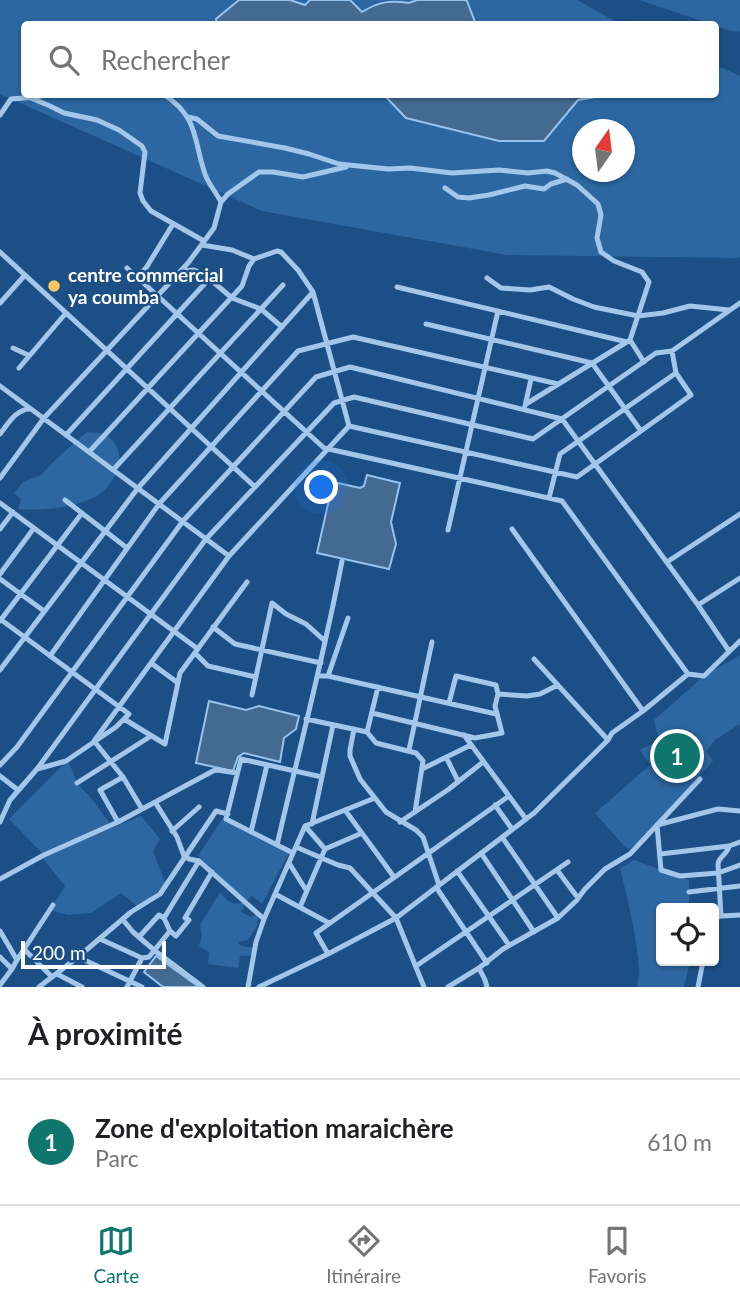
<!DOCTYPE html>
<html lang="fr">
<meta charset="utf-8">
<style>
body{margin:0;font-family:Lato,sans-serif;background:#f2f2f2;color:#202124}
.controls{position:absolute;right:21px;bottom:21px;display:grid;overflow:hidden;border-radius:7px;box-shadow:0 2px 5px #0004}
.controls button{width:63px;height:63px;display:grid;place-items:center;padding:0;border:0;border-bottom:2px solid #e0e0e0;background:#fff;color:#202124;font:35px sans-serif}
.compass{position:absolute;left:572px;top:119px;width:63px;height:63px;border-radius:50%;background:#fff;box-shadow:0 2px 5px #0004;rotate:14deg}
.scale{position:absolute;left:21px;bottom:18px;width:145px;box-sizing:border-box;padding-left:7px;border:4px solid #fff;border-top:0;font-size:19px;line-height:24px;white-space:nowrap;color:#fff;-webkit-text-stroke:5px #1c4f85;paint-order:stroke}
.you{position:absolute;left:322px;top:488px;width:24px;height:24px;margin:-18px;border:5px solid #fff;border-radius:50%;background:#1a73e8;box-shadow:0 0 0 10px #1a73e833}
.badge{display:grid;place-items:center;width:46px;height:46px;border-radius:50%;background:#0f766e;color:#fff;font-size:23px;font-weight:700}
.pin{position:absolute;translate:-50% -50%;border:4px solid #fff;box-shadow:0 2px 7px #0006}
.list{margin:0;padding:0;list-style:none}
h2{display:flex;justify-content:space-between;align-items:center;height:91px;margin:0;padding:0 28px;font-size:30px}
h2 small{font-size:23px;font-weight:400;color:#757577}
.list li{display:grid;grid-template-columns:46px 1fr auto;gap:21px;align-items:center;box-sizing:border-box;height:126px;padding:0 28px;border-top:2px solid #e0e0e0}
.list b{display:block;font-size:26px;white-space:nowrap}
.list p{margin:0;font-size:23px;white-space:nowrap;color:#757577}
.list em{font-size:23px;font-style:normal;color:#757577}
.icon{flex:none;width:38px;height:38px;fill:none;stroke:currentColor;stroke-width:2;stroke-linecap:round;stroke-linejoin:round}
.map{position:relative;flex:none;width:740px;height:987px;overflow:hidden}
.search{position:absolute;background:#fff;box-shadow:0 2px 5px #0004;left:21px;right:21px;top:21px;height:77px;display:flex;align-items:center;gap:18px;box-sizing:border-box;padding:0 24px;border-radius:7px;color:#757577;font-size:26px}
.sheet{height:217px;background:#fff}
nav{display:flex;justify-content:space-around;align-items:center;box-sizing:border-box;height:98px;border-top:2px solid #e0e0e0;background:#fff;font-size:19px;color:#757577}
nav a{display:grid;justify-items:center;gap:4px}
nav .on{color:#0f766e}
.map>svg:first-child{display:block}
</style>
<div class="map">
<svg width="740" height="987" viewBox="0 0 740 987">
<rect width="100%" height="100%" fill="#1c4f85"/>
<!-- green -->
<path fill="#2c67a2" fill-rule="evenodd" d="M 0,0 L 577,0 L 620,24 L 24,24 L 24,94 L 716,94 L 716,65 L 740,76 L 740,256 L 738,258 L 507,255 L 262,211 L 0,94 ZM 582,130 L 624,130 L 624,172 L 582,172 Z
M 639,0 L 740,0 L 740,32 L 728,30 L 716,26 L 716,24 L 711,24 Z
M 87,432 C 92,433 100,432 104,434 C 132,448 117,486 95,497 C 73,508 42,511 18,509 L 21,499 L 14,493 L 23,482 L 41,475 L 54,461 Z
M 740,655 L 740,724 L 715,740 L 706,751 L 713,761 L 657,823 L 630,849 L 626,848 L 595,813 L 650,765 L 640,750 L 659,740 L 654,720 L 704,676 Z
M 68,760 L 77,783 L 91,798 L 111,825 L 70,845 L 141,816 L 160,839 L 153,851 L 166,885 L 138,907 L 121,893 L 91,913 L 68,915 L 50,910 L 65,886 L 44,860 L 45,855 L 44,855 L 9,819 Z
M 223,818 L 290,851 L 262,904 L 252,896 L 246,902 L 241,912 L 251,917 L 258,914 L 257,926 L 248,940 L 238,942 L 241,946 L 255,948 L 254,955 L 240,956 L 238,968 L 208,964 L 209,952 L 199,946 L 202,935 L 200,925 L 220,892 C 228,902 232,906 245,902 L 198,856 Z
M 634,860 L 689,880 L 689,908 L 661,908 L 661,961 L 690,961 L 684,987 L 638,987 C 637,982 639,977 639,971 C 637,936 628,902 620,868 Z"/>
<!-- water -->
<path fill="#446a92" stroke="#96c3ed" stroke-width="2" d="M 239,0 L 290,0 L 305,5 L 310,0 L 350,0 L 362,12 C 378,2 390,0 409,3 L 417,0 L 465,0 L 467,1 L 475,22 L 478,24 L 217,24 L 216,19 Z
M 384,95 L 608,95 L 578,100 L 544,141 L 499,141 L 406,118 Z
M 367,475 L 400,483 L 391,522 L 396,544 L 389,569 L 317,553 L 333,482 L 360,488 L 364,486 Z
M 209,701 L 246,710 L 259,706 L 299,716 L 296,729 L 284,738 L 280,762 L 244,753 L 238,757 L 233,771 L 196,763 Z
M 156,956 L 199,987 L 163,987 L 144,972 Z"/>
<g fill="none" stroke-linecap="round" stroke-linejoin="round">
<!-- minor -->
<path stroke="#a3c7eb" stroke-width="5" d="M 96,94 L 104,94
M 31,98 L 50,106 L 64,113 L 97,120 L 119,130 L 142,146 L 145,152 L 140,193 L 143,201 L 151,211 L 204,241
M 0,115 L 11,99 C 24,97 36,99 48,94
M 188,117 L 197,119 L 218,136 L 285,148 L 309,154 L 339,164 L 388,169 L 410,168 L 452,173 L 499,170 L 528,173 L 547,171 L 555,173 L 577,185 L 598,204 L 601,215 L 597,238 L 601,252 L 614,261 L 642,272 L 649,282 L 630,340 L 526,404
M 445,188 L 458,197 L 469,198 L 489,195 L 525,186 L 544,189 L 551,184 L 567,179
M 221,202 L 228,194 L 259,172 L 273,172 L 303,177 L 346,167
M 202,245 L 232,250 L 254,259 L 277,251 L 281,252 L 298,270 L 313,292 L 349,426
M 0,252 L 255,487
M 127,268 L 324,448 L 562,501 L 688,674
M 181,271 L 194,270 L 205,275 L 232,298 L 261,309 L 282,327
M 138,277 L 146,268 L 173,224
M 487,278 L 501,288 L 530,290 L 549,287 L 573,299 L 594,307 L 638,316 L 663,313 L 690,306 L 729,310
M 397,287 L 627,342
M 0,303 L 25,275
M 426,324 L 592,363 L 641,431
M 630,340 L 644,362
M 13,348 L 28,355
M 19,368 L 66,313
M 0,386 L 229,556
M 525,406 L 531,379
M 349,426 L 577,477 L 691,395 L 676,373 L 672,351
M 0,434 C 8,424 16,409 30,409
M 66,435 L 209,279
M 89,452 L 242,286 L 249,266 L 254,259
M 113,470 L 283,285
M 0,478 L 44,418 L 188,263 L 214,228 L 221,202 C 216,192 209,185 205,174 C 193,139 199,117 163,94
M 549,498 L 560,454 L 676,373
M 65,500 L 127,548
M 0,503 L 198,649
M 0,529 L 13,512
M 512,529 L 643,711
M 448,530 L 498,311
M 667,562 L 740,514
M 0,574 L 34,528
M 0,579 L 44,611
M 698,605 L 740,578
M 0,619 L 129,714 L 116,727 L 66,761 L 37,769
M 0,621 L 82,513
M 213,627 L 235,644 L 321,663
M 195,653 L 208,666 L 256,677
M 50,656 L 159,504 L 298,351 L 353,337 L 558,384
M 534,659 L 608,740
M 151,663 L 178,683
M 0,670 L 138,488 L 313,292
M 318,676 L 328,676 L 496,714
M 328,676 L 348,618
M 498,694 L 527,696 L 540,694 L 558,685
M 252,695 L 272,603 L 286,614 L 306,624 L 325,641
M 372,713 L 475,738 L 502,733 L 495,706 L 498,694 L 496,685 L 456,676 L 449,703
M 124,719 L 165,744 L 180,673 L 247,582
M 306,719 L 367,732 L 376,743 L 416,753 L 423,761 L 415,812
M 354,729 L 350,750 L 350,756 L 360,779 L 386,812 L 416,830 L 423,837 L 439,885
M 367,732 L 378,687
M 464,735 L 526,819
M 409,750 L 432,642
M 446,757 L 458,781
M 0,765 L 17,747 L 183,521 L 316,377 L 350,367 L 562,419 L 698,605 L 729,651
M 422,769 L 471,745
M 0,776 L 18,790
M 77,783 L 151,736
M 155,802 L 177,837 L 184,856 L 189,859 L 199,861 L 264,919
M 495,805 L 512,829
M 142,809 L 123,777 L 94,741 L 229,556 L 349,426
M 345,810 L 394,877
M 0,822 L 10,800 L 37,769 L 206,539 L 334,403 L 354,397 L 533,439 L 656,353 L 672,351 L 740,303
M 118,822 L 100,790 L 123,777
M 400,822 L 449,789 L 483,762
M 312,824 L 333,725
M 657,825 L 661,870 L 680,876 L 718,873 L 740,865
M 657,825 L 718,809 L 740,811
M 305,826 L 325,849
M 172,831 L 199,807
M 251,832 L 267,765
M 502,837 L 558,918
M 277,845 C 299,750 324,656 342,561
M 296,847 L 338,865 L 350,868 L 396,918 L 424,987
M 293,853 L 226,819 L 241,759 L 322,777
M 481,853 L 534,932
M 660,854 L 729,846 L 740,842
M 289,863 L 306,890
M 557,870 L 578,898
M 457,871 L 509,945
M 0,879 L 44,855 L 118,822 L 213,771 L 217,770 L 237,773
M 436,887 L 487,963
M 689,892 L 740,886
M 275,894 L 329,923
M 300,907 L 325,849 L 362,833
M 721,916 L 718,864 C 719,856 728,854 729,846
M 164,918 L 170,931 L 176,936 L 189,920 L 185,918 L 212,872
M 164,918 L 199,861
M 714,918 L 721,916 L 740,915
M 123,920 L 133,932 L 154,950 L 203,987
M 0,931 L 17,960
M 139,937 L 159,915 L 164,918
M 100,939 L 142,958
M 24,949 L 52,977
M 328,954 L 316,933 L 509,796
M 0,957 L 12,969
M 78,957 L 142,987
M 416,966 L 568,862
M 479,968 L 485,980 L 487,987
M 57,974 L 82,987
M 0,985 L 12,969 L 17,960 L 53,905
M 39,987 L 78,957 L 131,912 L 160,894 L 216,811 L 228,814
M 127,987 L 142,958 L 149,957 L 170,931
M 248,987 L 256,942 L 264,919 L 305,826 L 375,798
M 259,987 L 328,954 L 396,918 L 534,813 L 608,740 L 612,733 L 643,711 L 688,674 L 704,676 L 740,641
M 448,987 L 479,968 L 503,949 L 558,918 L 576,901 L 585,889 L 605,869 L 630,854 L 700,779
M 698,987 L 703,961"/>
</g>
<!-- markers -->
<circle fill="#fcc760" stroke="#1c4f85" stroke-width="2.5" cx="54" cy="286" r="7"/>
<g text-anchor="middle" stroke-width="5" stroke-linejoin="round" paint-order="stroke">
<!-- poi labels -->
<g font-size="19" font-weight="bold" fill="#fff" stroke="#1c4f85" text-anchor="start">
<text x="68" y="282">centre commercial<tspan x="68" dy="22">ya coumba</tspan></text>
</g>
</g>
</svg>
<div class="controls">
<button><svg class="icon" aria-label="locate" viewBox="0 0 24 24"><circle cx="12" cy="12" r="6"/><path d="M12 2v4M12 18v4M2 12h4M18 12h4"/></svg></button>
</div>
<svg class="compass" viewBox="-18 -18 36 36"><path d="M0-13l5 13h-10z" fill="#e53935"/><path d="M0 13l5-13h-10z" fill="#757577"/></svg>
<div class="scale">200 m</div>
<div class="you"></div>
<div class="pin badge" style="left:677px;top:756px">1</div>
<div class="search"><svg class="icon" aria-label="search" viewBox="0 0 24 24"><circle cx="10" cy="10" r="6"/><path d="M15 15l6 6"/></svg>Rechercher</div>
</div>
<section class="sheet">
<h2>À proximité<small></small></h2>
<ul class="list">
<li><span class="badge">1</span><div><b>Zone d'exploitation maraichère</b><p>Parc</p></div><em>610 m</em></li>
</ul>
</section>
<nav>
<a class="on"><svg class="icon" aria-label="map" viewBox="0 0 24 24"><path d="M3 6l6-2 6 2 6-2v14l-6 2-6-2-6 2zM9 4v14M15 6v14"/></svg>Carte</a>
<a><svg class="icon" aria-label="directions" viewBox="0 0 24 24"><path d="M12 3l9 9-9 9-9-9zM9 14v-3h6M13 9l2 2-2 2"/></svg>Itinéraire</a>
<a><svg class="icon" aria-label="saved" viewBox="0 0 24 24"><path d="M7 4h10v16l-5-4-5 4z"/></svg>Favoris</a>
</nav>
